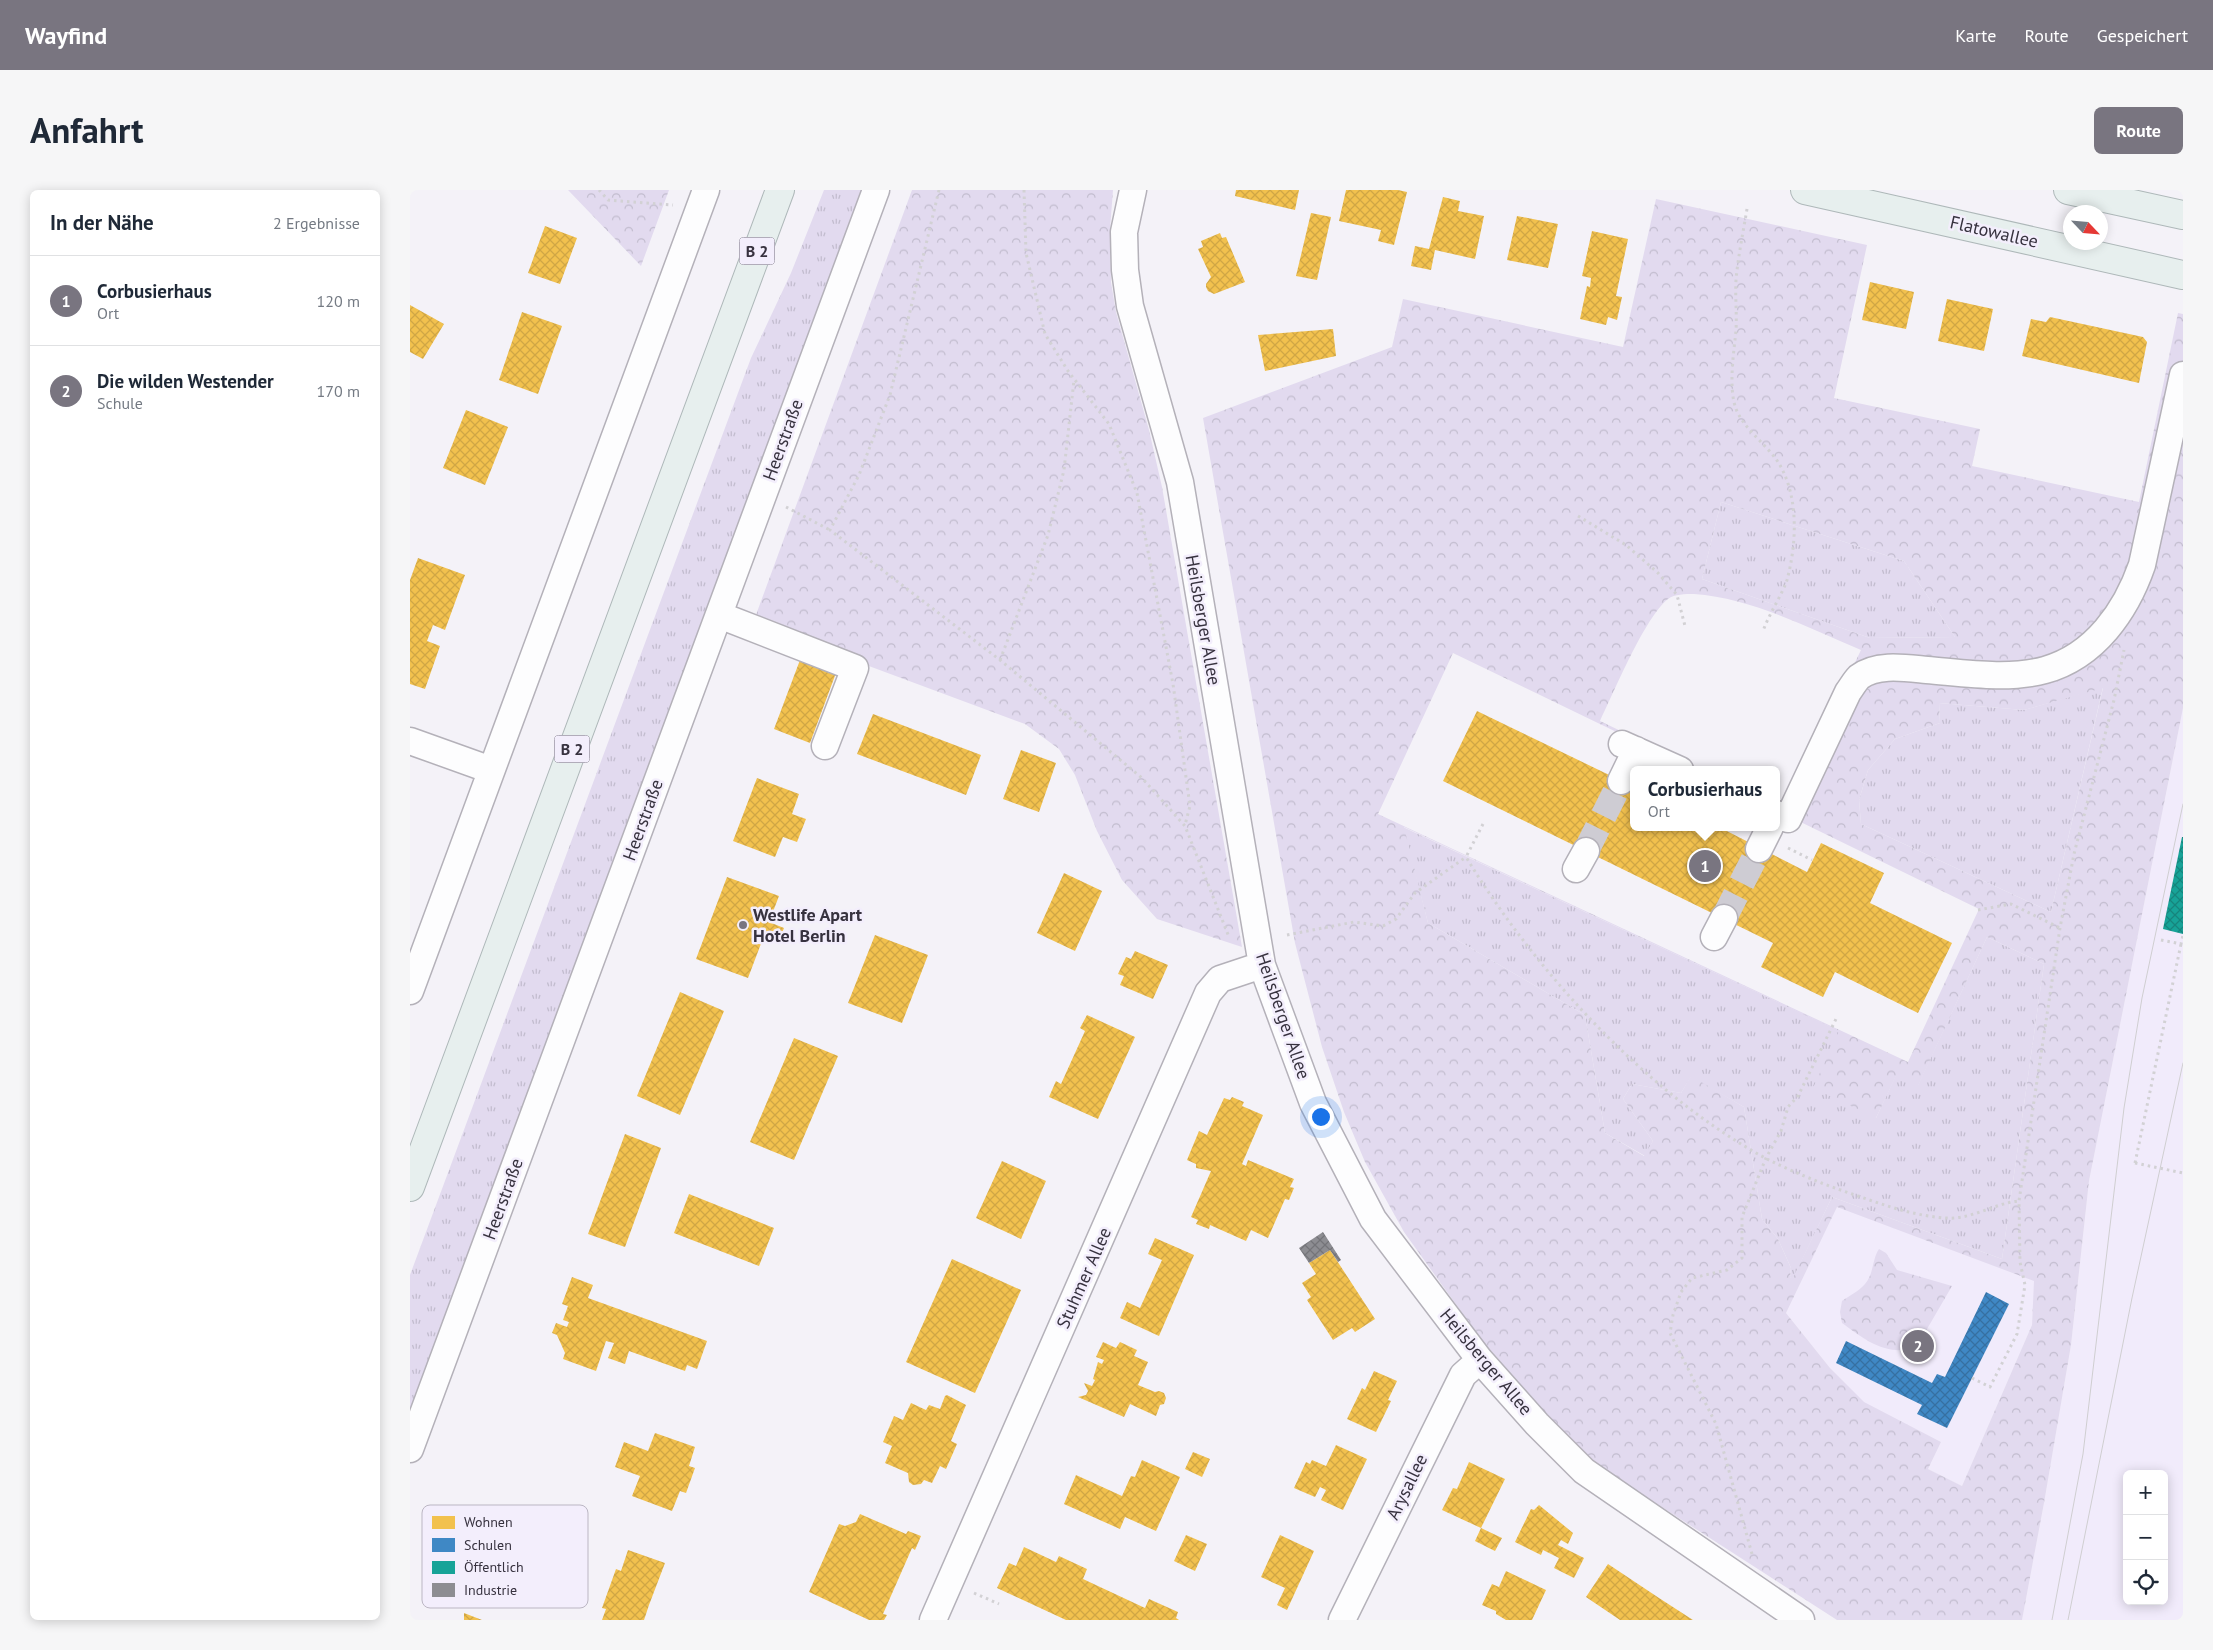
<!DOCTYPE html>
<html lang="de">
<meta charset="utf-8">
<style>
body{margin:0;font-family:"PT Sans",sans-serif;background:#f6f6f7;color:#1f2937}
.controls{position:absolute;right:15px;bottom:15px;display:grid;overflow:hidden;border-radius:8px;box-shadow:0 2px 12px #0003}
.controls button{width:45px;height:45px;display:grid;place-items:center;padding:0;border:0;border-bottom:1px solid #e0e1e3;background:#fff;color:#1f2937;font:25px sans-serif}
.compass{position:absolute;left:1653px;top:15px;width:45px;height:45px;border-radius:50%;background:#fff;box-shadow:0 2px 12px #0003;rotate:116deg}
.you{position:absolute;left:910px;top:926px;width:18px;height:18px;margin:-12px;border:4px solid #fff;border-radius:50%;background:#1a73e8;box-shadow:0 0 0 8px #1a73e833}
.badge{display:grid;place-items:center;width:32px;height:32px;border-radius:50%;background:#797580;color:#fff;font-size:16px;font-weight:700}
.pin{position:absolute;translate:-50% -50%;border:2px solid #fff;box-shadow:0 1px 5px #0006}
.popup{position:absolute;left:1220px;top:576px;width:150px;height:65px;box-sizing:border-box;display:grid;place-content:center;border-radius:8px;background:#fff;filter:drop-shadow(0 1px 4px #0005);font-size:16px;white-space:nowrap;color:#747a83}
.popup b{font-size:19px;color:#1f2937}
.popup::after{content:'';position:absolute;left:50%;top:100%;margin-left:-10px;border:10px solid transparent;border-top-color:#fff}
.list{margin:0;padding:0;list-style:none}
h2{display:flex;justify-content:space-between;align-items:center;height:65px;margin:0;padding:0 20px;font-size:21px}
h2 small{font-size:16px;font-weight:400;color:#747a83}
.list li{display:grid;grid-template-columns:32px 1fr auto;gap:15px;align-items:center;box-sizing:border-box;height:90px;padding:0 20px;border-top:1px solid #e0e1e3}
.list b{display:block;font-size:19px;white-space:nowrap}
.list p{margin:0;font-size:16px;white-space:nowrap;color:#747a83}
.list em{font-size:16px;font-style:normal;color:#747a83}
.icon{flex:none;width:28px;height:28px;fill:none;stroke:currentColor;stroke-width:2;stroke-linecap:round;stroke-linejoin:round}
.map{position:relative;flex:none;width:1773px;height:1430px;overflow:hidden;border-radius:8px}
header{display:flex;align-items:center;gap:30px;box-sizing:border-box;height:70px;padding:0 25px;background:#797580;color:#fff}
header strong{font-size:24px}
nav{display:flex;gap:28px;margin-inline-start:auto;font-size:18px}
.intro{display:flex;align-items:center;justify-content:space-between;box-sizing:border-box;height:120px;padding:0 30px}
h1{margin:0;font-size:35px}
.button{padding:12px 22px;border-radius:8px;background:#797580;color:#fff;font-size:18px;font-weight:700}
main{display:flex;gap:30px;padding:0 30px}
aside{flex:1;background:#fff;border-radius:8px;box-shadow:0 2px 12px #0003}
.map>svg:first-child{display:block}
</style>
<header>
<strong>Wayfind</strong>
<nav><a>Karte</a><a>Route</a><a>Gespeichert</a></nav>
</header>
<div class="intro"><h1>Anfahrt</h1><a class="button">Route</a></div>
<main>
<aside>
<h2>In der Nähe<small>2 Ergebnisse</small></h2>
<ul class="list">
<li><span class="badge">1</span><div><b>Corbusierhaus</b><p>Ort</p></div><em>120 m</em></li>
<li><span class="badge">2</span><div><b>Die wilden Westender</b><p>Schule</p></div><em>170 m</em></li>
</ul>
</aside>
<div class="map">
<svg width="1773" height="1430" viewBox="0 0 1773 1430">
<defs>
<pattern id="grass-tufts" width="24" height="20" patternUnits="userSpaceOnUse" patternTransform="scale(1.25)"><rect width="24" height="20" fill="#e2daef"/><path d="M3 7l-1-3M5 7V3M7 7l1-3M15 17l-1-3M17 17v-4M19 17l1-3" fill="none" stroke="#c2bcce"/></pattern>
<pattern id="forest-crowns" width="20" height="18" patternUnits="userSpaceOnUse" patternTransform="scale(1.25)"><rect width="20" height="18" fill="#e2daef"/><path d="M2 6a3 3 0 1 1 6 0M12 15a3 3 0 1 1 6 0" fill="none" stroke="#c2bcce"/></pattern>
<pattern id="homes-cross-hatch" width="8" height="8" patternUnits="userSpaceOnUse" patternTransform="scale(1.25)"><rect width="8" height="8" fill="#f2c14e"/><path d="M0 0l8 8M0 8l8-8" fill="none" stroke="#d0a645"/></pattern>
<pattern id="schools-cross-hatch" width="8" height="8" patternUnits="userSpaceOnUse" patternTransform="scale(1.25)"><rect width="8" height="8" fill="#3f88c5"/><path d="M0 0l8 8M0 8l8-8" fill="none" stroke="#3670a1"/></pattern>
<pattern id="public-cross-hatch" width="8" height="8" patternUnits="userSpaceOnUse" patternTransform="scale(1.25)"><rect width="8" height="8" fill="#17a398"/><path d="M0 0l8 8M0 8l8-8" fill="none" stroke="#16857d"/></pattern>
<pattern id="industry-cross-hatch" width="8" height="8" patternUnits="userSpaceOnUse" patternTransform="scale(1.25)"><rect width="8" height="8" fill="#8d8d92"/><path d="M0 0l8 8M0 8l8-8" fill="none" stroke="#747479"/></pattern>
</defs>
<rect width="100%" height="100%" fill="#f4f2f8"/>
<!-- built -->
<path fill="#f1ebfb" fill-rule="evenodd" d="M 1773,518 L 1773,1430 L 1612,1430 L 1634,1313 L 1661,1155 L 1679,991 ZM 1717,1284 L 1754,1284 L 1754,1411 L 1717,1411 Z
M 1427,1016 L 1625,1091 L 1622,1135 L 1552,1296 L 1518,1279 L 1531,1252 L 1454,1213 L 1420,1178 L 1376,1123 Z"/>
<!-- grass -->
<path fill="url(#grass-tufts)" d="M 414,0 L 454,0 L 0,1231 L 0,1085 L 341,168 L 381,83 Z
M 1311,312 L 1494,371 L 1545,447 L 1460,448 L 1292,389 Z
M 1693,497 L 1641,722 L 1451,634 L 1449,610 L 1458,580 L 1485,549 L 1530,533 L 1529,513 L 1614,520 Z
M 993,637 L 1430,841 L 1466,928 L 1486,885 L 1508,895 L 1577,747 L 1634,774 L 1592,1069 L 1422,1007 L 1383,1089 L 1380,1087 L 1381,1078 L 1368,1049 L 1352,1029 L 1334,917 L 1281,887 L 1271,903 L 1222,894 L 1213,909 L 1243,951 L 1235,966 L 1195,943 L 1175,825 L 1018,733 Z"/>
<!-- forest -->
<path fill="url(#forest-crowns)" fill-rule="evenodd" d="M 158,0 L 259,0 L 231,76 Z
M 502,0 L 703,0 L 700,39 L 701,92 L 706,122 L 739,240 L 752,297 L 832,757 L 747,729 L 712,690 L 687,641 L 665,585 L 649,559 L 615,534 L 343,433 Z
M 1246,9 L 1457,55 L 1424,208 L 1570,239 L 1562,276 L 1729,312 L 1768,123 L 1773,124 L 1773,518 L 1679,991 L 1661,1155 L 1634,1313 L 1612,1430 L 1427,1430 L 1185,1274 L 1132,1220 L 1070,1148 L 994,1042 L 955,972 L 934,922 L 912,857 L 885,753 L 793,228 L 982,157 L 993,109 L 1213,157 ZM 1311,312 L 1494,371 L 1545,447 L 1460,448 L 1292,389 ZM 1284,404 C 1342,408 1398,438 1451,460 L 1374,618 L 1366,620 L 1569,719 L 1498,872 L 968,624 L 1043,463 L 1285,580 L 1292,580 L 1190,531 C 1204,502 1235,427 1258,409 C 1265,404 1275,404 1284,404 ZM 1693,498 L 1641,722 L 1451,634 L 1449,610 L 1458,580 L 1485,549 L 1530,533 L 1529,513 L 1614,520 ZM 994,637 L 1429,841 L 1403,898 L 1466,928 L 1486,886 L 1508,896 L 1577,747 L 1634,774 L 1592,1069 L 1422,1007 L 1383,1088 L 1380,1087 L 1381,1078 L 1368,1049 L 1352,1029 L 1334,917 L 1281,886 L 1271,903 L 1222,894 L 1213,909 L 1243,951 L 1234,966 L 1195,943 L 1175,825 L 1018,733 ZM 1427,1017 L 1624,1091 L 1622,1135 L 1552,1296 L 1518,1279 L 1531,1252 L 1454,1212 L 1420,1178 L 1376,1123 Z
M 1469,1059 L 1476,1063 L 1487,1080 L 1542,1096 L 1506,1158 C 1499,1159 1492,1161 1486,1160 C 1466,1159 1447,1144 1432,1133 L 1430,1122 L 1432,1111 C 1439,1106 1449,1101 1455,1094 C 1464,1084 1462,1069 1469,1059 Z"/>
<!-- homes -->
<path fill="url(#homes-cross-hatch)" d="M 826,0 L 889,0 L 885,20 L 825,6 Z
M 936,0 L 988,0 L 997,2 L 984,55 L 968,51 L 971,40 L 929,31 Z
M 1033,7 L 1050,11 L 1048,21 L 1074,26 L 1065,69 L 1025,60 L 1021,80 L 1001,76 L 1005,56 L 1019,59 Z
M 901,23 L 921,27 L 907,90 L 886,86 Z
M 1107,26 L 1148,34 L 1138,78 L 1097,70 Z
M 135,36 L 167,48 L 150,94 L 118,83 Z
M 1182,41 L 1218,49 L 1206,106 L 1212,107 L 1207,130 L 1198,127 L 1196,135 L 1170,129 L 1177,96 L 1180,97 L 1181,88 L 1172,86 Z
M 810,43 L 812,48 L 816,47 L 835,92 L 804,104 L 798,101 L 796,97 L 796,94 L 801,87 L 788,59 L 793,57 L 791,51 Z
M 1460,92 L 1504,102 L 1496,139 L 1452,130 Z
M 1537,109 L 1583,119 L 1574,161 L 1528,151 Z
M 0,115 L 34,134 L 13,169 L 0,162 Z
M 112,122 L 152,136 L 128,204 L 89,190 Z
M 1640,127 L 1733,147 L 1737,152 L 1729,193 L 1612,166 L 1621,129 L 1636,132 Z
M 923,139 L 926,166 L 855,181 L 848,145 Z
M 56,220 L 98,237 L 75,295 L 33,278 Z
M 8,368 L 55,385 L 35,440 L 23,435 L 17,451 L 30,456 L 15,499 L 0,494 L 0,390 Z
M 390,470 L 426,483 L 400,553 L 364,539 Z
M 1067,521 L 1224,597 L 1224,637 L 1309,637 L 1397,682 L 1411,653 L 1474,683 L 1460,713 L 1542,753 L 1508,823 L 1425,782 L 1413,807 L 1351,777 L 1363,753 L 1033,591 Z
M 463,524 L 571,565 L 556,605 L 447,564 Z
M 611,560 L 646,573 L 629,622 L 593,609 Z
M 347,588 L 389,604 L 382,624 L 396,629 L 387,652 L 373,647 L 365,667 L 323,651 Z
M 654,683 L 692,701 L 665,761 L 627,743 Z
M 317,687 L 369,706 L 359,732 L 374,738 L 370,748 L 355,743 L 338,788 L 286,769 Z
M 465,745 L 518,765 L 492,833 L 438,813 Z
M 725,761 L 758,775 L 743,809 L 710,795 L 714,786 L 708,784 L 716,767 L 721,769 Z
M 270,802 L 314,821 L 270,925 L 227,906 Z
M 677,825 L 725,847 L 688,929 L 639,907 L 646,891 L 651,894 L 675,841 L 670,838 Z
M 384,848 L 428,866 L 384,970 L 340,952 Z
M 822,907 L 834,912 L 832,916 L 853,925 L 832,974 L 836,976 L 838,970 L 884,989 L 880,997 L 884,998 L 879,1010 L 875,1009 L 858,1048 L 841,1040 L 836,1051 L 800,1035 L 799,1039 L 786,1034 L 788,1030 L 781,1027 L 801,981 L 786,978 L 786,974 L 777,970 L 789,941 L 797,945 L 814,908 L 820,910 Z
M 215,944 L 251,958 L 215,1057 L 178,1044 Z
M 592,971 L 636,991 L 611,1049 L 566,1028 Z
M 279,1004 L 364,1038 L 349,1076 L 264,1043 Z
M 745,1048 L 784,1065 L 749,1146 L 710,1128 L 717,1112 L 730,1118 L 752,1070 L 738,1064 Z
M 920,1060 L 965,1129 L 945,1142 L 942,1138 L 923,1150 L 897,1110 L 901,1107 L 892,1093 L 906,1084 L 899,1073 Z
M 542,1069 L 611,1100 L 565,1203 L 496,1172 Z
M 162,1087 L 183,1095 L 178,1108 L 297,1151 L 287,1179 L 277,1175 L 275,1181 L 219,1161 L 215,1174 L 198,1168 L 204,1153 L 196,1151 L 186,1181 L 153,1169 L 155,1163 L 147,1145 L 142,1143 L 146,1133 L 157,1137 L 159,1132 L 153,1130 L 158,1116 L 152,1114 Z
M 693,1152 L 706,1158 L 710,1152 L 727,1160 L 724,1166 L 738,1172 L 728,1195 L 745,1202 L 749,1201 L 754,1203 L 756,1208 L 754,1214 L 750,1215 L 746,1226 L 720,1214 L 714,1227 L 668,1207 L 676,1205 L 678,1201 L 674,1193 L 682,1196 L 685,1190 L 683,1189 L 688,1172 L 692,1174 L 694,1170 L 686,1167 Z
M 964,1181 L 987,1191 L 978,1210 L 981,1211 L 966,1242 L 937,1229 L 952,1198 L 955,1200 Z
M 537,1205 L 556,1215 L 541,1251 L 547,1254 L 536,1279 L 530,1276 L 522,1293 L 514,1290 L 511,1294 L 503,1295 L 499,1292 L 498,1283 L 475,1273 L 482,1256 L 473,1252 L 484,1226 L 493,1230 L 501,1213 L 516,1220 L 519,1215 L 530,1219 L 535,1206 Z
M 245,1243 L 285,1257 L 279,1276 L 285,1278 L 276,1303 L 270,1301 L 262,1321 L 222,1306 L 230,1286 L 205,1277 L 214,1252 L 238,1261 Z
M 926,1255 L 957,1269 L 933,1320 L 911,1310 L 916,1300 L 910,1297 L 905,1307 L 884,1298 L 896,1272 L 900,1274 L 902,1270 L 916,1276 Z
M 783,1262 L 800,1269 L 792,1287 L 775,1279 Z
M 732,1270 L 770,1287 L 746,1341 L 715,1327 L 710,1339 L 654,1314 L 666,1285 L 712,1306 L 721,1286 L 725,1287 Z
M 1059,1272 L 1095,1289 L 1071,1338 L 1032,1320 L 1043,1298 L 1047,1299 Z
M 1129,1315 L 1163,1343 L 1158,1354 L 1151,1350 L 1148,1355 L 1174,1368 L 1164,1388 L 1144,1378 L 1149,1368 L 1133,1360 L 1131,1365 L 1105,1352 L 1121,1319 L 1124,1320 Z
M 450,1324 L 496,1344 L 498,1341 L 511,1346 L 505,1360 L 502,1358 L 473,1424 L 477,1425 L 474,1430 L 459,1430 L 399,1402 L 429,1334 L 435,1336 L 446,1332 Z
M 1071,1338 L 1092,1348 L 1085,1361 L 1065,1351 Z
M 776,1345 L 797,1354 L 785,1381 L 764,1371 Z
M 870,1345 L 904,1361 L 877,1420 L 867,1415 L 875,1398 L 851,1387 Z
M 614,1357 L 646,1372 L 649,1366 L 677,1379 L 673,1389 L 735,1418 L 739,1409 L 768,1422 L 766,1428 L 769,1430 L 656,1430 L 587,1398 L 599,1373 L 606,1376 Z
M 218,1360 L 255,1373 L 239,1415 L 234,1430 L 192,1430 L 196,1419 L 192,1418 L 206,1379 L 211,1381 Z
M 1198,1374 L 1249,1408 L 1283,1430 L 1210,1430 L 1176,1407 Z
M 1096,1381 L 1136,1400 L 1122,1430 L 1096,1430 L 1086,1424 L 1086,1421 L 1072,1415 L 1082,1394 L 1089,1397 Z
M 54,1423 L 72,1430 L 54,1430 Z"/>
<!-- schools -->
<path fill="url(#schools-cross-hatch)" d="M 1576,1102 L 1599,1114 L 1537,1238 L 1507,1224 L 1512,1215 L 1426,1173 L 1436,1151 L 1522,1193 L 1527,1184 L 1535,1187 Z"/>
<!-- public -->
<path fill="url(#public-cross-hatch)" d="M 1772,647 L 1773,647 L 1773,744 L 1753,739 Z"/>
<!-- industry -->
<path fill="url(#industry-cross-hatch)" d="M 913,1042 L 931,1070 L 928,1072 L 920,1060 L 899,1073 L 889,1058 Z"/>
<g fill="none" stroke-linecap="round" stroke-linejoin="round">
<!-- minor-tunnel -->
<path stroke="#ceccd3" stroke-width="26" stroke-dasharray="26 13" stroke-linecap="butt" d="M 1176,661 L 1211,591
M 1314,728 L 1349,659"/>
<!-- minor casing -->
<g stroke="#b4b1b9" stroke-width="29">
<path id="minor" d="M 723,0 L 714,42 L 715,80 L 720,116 L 770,292 L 852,775 L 903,913 L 963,1029 L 1070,1170 L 1127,1234 L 1174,1281 L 1391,1430
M 309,425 L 445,478 L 415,556
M 0,551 L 81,580
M 1212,554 L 1270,580
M 1211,591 L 1226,560
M 1366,624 L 1378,629 L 1438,502 C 1441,498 1445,491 1449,487 C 1467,473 1496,478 1517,480 C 1554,483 1598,490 1635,480 C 1685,466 1716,421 1732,375 L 1773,185
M 1349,659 L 1360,637
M 1166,679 L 1176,661
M 1304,747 L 1314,728
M 0,801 L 296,0
M 0,1259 L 466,0
M 523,1430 L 798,803 L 810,789 L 852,775
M 932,1430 L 1053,1185 L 1070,1170"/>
</g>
<!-- major casing -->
<g stroke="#aeb8b9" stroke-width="30">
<path id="major" d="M 1395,0 L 1773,85
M 1658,0 L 1773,25
M 0,997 L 370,0"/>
</g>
<!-- path -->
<path stroke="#d2d1d4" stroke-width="3" stroke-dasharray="2.5 4" stroke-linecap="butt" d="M 189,0 L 198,10 L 263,15
M 529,0 L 480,205 L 449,285 L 420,340 L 590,470 L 732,588 L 775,636 L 819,747
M 614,0 L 616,63 L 635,144 L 658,181 L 699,234 L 727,303 L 763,494 L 780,616 L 775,635
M 1337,19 C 1333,43 1328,67 1326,90 C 1325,107 1327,123 1326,140 C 1324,162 1318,197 1326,219 C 1334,239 1356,254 1368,272 C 1389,305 1387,353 1377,390 C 1372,405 1359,424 1353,441
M 376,317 L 420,340
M 1168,326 L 1216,355 L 1248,383 L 1267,405 L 1275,436
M 590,470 L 638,345 L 654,280 L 664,190
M 1073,634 L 1056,667 C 1126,782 1237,904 1357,969 C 1385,983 1415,995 1445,1005 C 1474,1015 1504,1026 1536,1028 C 1561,1030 1585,1013 1609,1011
M 1378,658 L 1402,670
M 1568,720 L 1601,714 L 1650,738
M 877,745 L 944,732 L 973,736 L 986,729 L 1005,703 L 1056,667
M 1751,750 L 1771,754 L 1773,745
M 1725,973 L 1771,754 L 1773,754
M 1562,1188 L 1580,1197 L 1607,1144 L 1615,1095 L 1610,1072 L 1609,1011 L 1650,738 L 1664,664 L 1704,510 L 1714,460
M 1342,1364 L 1306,1234 L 1260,1143 L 1263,1125 L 1271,1102 L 1282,1088 L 1317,1080 L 1332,1068 L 1332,1027 L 1356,968 L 1371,941 L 1378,917 L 1388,906 L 1426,829
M 564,1403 L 589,1414"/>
<!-- minor -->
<use href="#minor" stroke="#fdfdfe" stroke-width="26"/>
<!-- major -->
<use href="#major" stroke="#e7efee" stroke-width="28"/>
<!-- tram -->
<path stroke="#cfced0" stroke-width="1" d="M 1642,1430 L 1673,1264 L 1714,918 L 1732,808 L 1773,614
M 1658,1430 L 1722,1108 L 1773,873"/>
<!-- path-bridge -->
<path stroke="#d2d1d4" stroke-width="3" stroke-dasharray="2.5 4" stroke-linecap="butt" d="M 1725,973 L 1773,983"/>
</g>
<!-- markers -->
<circle fill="#797580" stroke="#f3eefc" stroke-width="2" cx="333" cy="735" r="5"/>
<g text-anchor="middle" stroke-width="5" stroke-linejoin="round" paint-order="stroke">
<!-- shield labels -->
<g fill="#f3eefc" stroke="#6f6a78" stroke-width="1">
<rect x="329.5" y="47.5" width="35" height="27" rx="4"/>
<rect x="144.5" y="545.5" width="35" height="27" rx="4"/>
</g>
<g font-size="16" font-weight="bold" fill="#37323f">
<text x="347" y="67">B 2</text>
<text x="162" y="565">B 2</text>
</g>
<!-- street labels -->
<g font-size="18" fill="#37323f" stroke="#f3eefc">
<text transform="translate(1584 42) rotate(13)" y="6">Flatowallee</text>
<text transform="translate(373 250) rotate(-70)" y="6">Heerstraße</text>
<text transform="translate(793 430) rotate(80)" y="6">Heilsberger Allee</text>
<text transform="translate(233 630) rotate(-70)" y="6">Heerstraße</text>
<text transform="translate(873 826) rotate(71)" y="6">Heilsberger Allee</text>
<text transform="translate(93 1009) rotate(-70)" y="6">Heerstraße</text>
<text transform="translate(674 1088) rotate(-66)" y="6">Stuhmer Allee</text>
<text transform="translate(1076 1172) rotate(50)" y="6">Heilsberger Allee</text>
<text transform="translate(997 1297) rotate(-64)" y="6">Arysallee</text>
</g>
<!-- poi labels -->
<g font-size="18" font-weight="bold" fill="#37323f" stroke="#f3eefc" text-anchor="start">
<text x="343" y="731">Westlife Apart<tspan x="343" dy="21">Hotel Berlin</tspan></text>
</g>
</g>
<!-- legend -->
<rect x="12" y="1315" width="166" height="103" rx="8" fill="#f3eefc" stroke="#bbb6c3" stroke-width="1"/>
<rect x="22" y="1326" width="23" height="13" fill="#f2c14e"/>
<rect x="22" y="1348" width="23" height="14" fill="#3f88c5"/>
<rect x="22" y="1371" width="23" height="13" fill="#17a398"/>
<rect x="22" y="1393" width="23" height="14" fill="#8d8d92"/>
<g font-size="14" fill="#37323f">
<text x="54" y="1337">Wohnen</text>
<text x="54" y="1360">Schulen</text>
<text x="54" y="1382">Öffentlich</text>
<text x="54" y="1405">Industrie</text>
</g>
</svg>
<div class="controls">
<button>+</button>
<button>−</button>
<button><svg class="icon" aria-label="locate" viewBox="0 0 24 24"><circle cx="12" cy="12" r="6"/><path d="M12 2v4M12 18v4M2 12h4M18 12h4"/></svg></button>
</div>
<svg class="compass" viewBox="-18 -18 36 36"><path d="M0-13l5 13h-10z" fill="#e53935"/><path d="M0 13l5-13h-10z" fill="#747a83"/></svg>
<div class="you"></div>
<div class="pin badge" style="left:1295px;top:676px">1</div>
<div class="popup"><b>Corbusierhaus</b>Ort</div>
<div class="pin badge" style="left:1508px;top:1156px">2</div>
</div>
</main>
